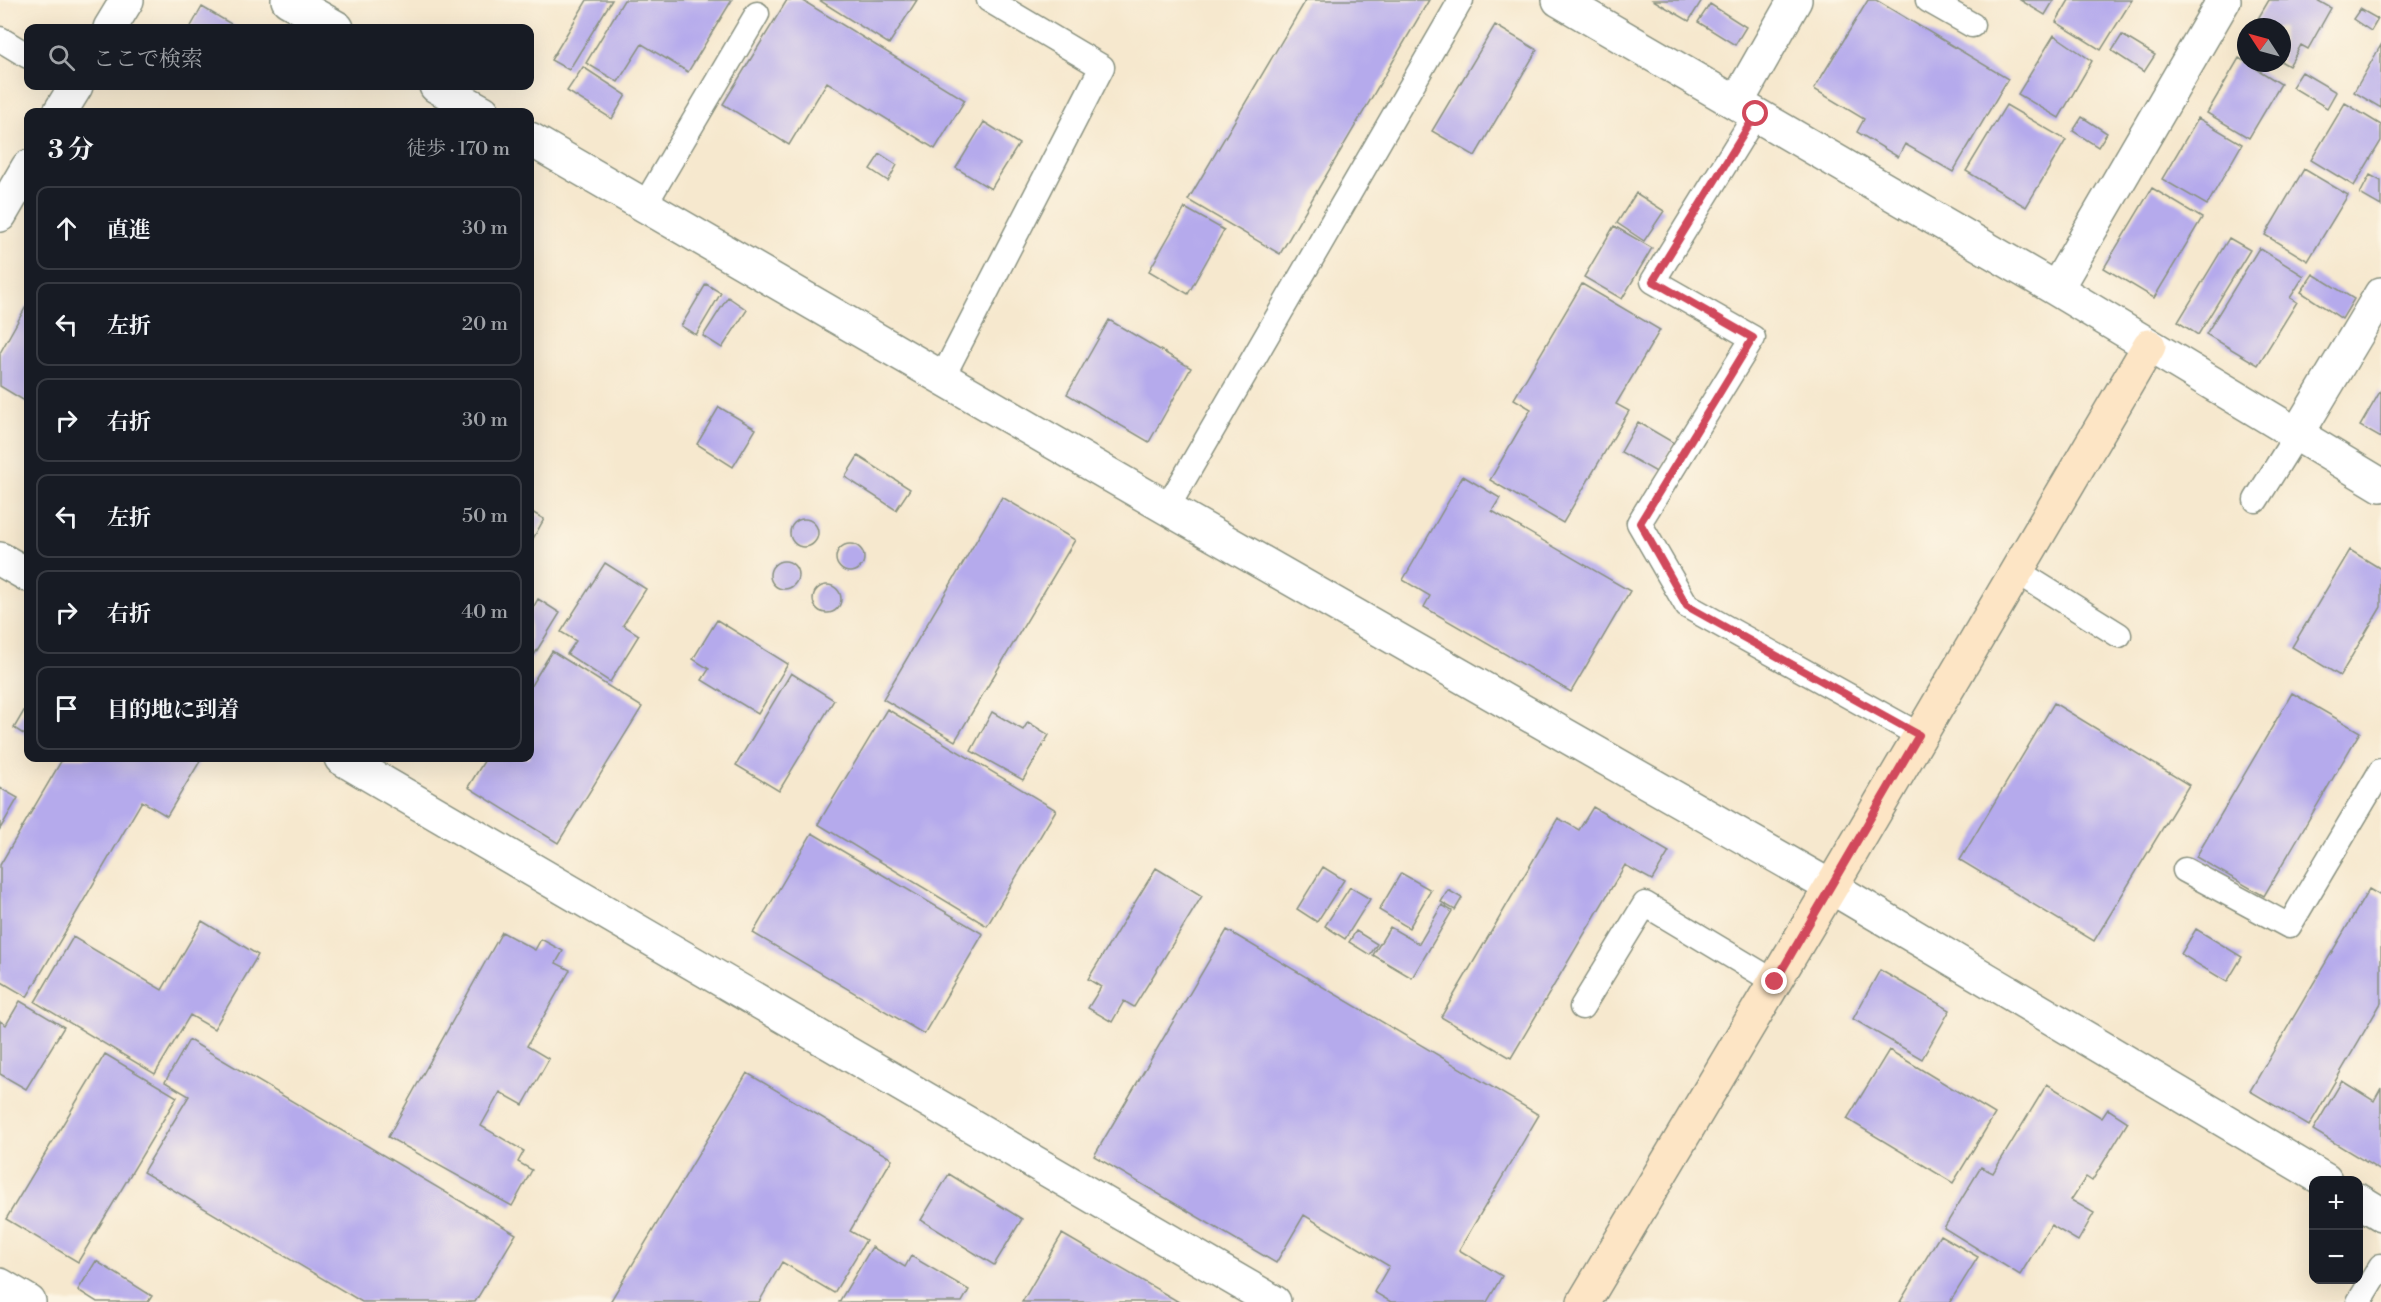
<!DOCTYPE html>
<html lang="ja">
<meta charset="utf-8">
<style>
body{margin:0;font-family:"Libre Bodoni","Noto Serif JP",serif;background:#20242c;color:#f1f3f6}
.controls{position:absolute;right:18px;bottom:18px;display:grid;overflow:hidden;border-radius:12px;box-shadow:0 6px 24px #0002}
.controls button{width:54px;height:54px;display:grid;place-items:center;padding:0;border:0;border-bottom:2px solid #363941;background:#171b24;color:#f1f3f6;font:30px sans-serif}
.compass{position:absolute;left:2237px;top:18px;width:54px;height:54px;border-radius:50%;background:#171b24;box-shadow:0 6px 24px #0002;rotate:306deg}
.stop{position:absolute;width:18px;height:18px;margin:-14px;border:4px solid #d1495b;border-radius:50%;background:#fff}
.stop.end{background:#d1495b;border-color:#fff;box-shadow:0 2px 6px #0008}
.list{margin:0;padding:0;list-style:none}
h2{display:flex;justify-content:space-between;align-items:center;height:78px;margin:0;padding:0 24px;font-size:26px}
h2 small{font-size:20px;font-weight:400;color:#9ea1a6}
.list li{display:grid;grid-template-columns:39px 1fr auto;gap:18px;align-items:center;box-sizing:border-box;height:84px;margin:0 12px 12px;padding:0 12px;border:2px solid #363941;border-radius:12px}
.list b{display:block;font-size:22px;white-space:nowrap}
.list em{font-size:20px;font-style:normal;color:#9ea1a6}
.icon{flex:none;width:33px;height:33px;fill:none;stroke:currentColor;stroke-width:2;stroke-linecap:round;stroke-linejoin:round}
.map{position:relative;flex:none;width:2381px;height:1302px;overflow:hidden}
.search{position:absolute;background:#171b24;box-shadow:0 6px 24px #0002;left:24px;top:24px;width:510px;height:66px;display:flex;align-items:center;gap:15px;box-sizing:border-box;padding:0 21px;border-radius:12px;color:#9ea1a6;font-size:22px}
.panel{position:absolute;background:#171b24;box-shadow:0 6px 24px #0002;left:24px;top:108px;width:510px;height:654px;border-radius:12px}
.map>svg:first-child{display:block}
</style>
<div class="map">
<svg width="2381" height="1302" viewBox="0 0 2381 1302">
<rect width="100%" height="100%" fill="#fcf5e5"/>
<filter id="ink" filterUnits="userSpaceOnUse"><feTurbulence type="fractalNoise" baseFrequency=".0167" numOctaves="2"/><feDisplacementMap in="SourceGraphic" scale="12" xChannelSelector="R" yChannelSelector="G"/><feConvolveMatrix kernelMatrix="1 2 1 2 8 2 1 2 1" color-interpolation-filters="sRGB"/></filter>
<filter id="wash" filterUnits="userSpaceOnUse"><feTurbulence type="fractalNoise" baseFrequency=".008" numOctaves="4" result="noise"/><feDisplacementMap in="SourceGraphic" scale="24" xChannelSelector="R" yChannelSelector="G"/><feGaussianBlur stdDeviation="1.35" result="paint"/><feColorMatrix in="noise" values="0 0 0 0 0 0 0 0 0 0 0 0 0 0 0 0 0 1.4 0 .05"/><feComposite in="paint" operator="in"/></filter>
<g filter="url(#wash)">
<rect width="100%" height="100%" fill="#f6e8ce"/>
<g id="blocks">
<!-- building -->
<path fill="#b5aaec" d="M 587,0 L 612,0 L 569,70 L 551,60 Z
M 624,0 L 732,0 L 688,72 L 642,44 L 618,82 L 586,63 Z
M 787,0 L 802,0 L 965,100 L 935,149 L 827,82 L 789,145 L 723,104 Z
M 819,0 L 917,0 L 889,44 Z
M 1306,0 L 1429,0 L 1280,254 L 1188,200 Z
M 1653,0 L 1702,0 L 1689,21 Z
M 1868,0 L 1876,0 L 2008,79 L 1953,172 L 1905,144 L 1898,157 L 1857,132 L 1864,119 L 1814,89 Z
M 2020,0 L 2054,0 L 2045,15 Z
M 2069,0 L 2132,0 L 2101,50 L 2056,22 Z
M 2269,0 L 2317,0 L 2331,8 L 2308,49 L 2301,45 L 2289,66 L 2282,62 L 2282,27 L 2253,27 Z
M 1710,4 L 1746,27 L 1735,45 L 1698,22 Z
M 202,7 L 238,28 L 190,28 Z
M 2360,9 L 2378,19 L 2371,31 L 2353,19 Z
M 1495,25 L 1537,50 L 1475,156 L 1432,131 Z
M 2054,35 L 2092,61 L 2059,118 L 2018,94 Z
M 2122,35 L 2155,55 L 2144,72 L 2112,51 Z
M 2381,45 L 2381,108 L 2354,92 Z
M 2239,58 L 2281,84 L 2249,138 L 2207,113 Z
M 583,67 L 626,95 L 612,119 L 567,91 Z
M 2302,72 L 2336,92 L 2327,108 L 2292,87 Z
M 2345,103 L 2381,125 L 2381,141 L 2354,186 L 2311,160 Z
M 2006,105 L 2066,140 L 2026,207 L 1966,171 Z
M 2082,117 L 2107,133 L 2098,147 L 2073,131 Z
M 2198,118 L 2242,144 L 2207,205 L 2162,179 Z
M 984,122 L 1019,144 L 991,189 L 956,168 Z
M 880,154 L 897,165 L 888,181 L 870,169 Z
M 2304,169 L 2348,195 L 2308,261 L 2265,235 Z
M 2370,175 L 2381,181 L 2381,206 L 2360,194 Z
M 2152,188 L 2202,218 L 2154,298 L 2104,268 Z
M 1636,193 L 1664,211 L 1644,241 L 1617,223 Z
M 1185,208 L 1224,230 L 1188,294 L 1149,271 Z
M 1614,226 L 1652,248 L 1622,299 L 1584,277 Z
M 2229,238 L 2250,250 L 2198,335 L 2178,322 Z
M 2259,248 L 2304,276 L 2290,298 L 2297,302 L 2258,365 L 2206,334 Z
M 2313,274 L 2354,299 L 2342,319 L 2301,292 Z
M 706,284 L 721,293 L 696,335 L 681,326 Z
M 1582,284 L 1660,330 L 1616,404 L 1629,411 L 1563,523 L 1490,480 L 1531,409 L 1514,399 Z
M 728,297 L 747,310 L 722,348 L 703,336 Z
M 28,303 L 28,403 L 0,386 L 0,353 Z
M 1109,320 L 1191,368 L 1149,442 L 1067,394 Z
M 2381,390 L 2381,438 L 2360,426 Z
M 719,407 L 756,429 L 733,467 L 697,444 Z
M 1638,422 L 1674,443 L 1658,473 L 1621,452 Z
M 858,456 L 910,489 L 896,510 L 845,477 Z
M 1463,476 L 1500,498 L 1492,511 L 1630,591 L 1571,692 L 1424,607 L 1430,596 L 1403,580 Z
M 1002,497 L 1075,540 L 955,741 L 883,699 Z
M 530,511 L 544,519 L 530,544 Z
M790 533a14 14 0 1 1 28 0a14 14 0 1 1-28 0Z
M836 558a14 14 0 1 1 28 0a14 14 0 1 1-28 0Z
M 2350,550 L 2381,569 L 2381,607 L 2340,676 L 2292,647 Z
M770 575a14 14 0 1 1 28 0a14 14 0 1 1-28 0Z
M 605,563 L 646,589 L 623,625 L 639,635 L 610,682 L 567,654 L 576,641 L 561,632 Z
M813 599a14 14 0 1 1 28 0a14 14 0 1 1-28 0Z
M 538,599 L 560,613 L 531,660 L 530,659 L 530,613 Z
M 717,620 L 788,664 L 758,714 L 702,680 L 709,669 L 693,659 Z
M 552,651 L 642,707 L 558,843 L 468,787 L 486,758 L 530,758 L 530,687 Z
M 791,673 L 834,700 L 779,791 L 736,765 Z
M 2292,693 L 2360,732 L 2264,896 L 2196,857 Z
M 2054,703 L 2189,785 L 2094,941 L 1960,860 Z
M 28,704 L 28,737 L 14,728 Z
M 887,709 L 1056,810 L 987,926 L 818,824 Z
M 992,712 L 1023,730 L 1028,722 L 1049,735 L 1023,780 L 971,751 Z
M 63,758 L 202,758 L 167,816 L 142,801 L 27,997 L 0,981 L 0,865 Z
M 0,788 L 18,798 L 0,829 Z
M 1593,807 L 1669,852 L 1652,880 L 1625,865 L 1511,1058 L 1441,1017 L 1558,818 L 1579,830 Z
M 812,833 L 983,934 L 924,1034 L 753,933 Z
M 1323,867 L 1344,880 L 1317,922 L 1297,909 Z
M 1156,868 L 1202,896 L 1134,1007 L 1124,1001 L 1112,1022 L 1088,1008 L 1101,987 L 1088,979 Z
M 1401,873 L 1431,890 L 1409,928 L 1379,910 Z
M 1350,887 L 1370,899 L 1345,939 L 1325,926 Z
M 2369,889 L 2381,896 L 2381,1003 L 2309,1126 L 2250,1091 Z
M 1448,890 L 1462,898 L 1455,910 L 1441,902 Z
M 1442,905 L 1452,911 L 1412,978 L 1373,955 L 1390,927 L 1419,944 Z
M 202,921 L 258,955 L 214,1029 L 190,1015 L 155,1074 L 35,1002 L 73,937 L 162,990 Z
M 2196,929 L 2242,957 L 2227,982 L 2181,954 Z
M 1227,930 L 1539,1115 L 1459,1250 L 1502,1276 L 1487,1302 L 1391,1302 L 1374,1292 L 1389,1266 L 1304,1215 L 1276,1263 L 1094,1156 Z
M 1356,931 L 1377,944 L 1370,955 L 1349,942 Z
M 502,932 L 535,950 L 541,939 L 563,951 L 556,963 L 570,970 L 527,1046 L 549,1059 L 523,1105 L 500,1092 L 481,1126 L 524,1151 L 518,1162 L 532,1170 L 512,1206 L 388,1137 Z
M 1880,970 L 1950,1010 L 1922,1059 L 1853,1019 Z
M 20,1001 L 64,1027 L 26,1089 L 0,1074 L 0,1021 L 6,1025 Z
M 189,1040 L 516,1234 L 475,1302 L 362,1302 L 143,1172 L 189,1096 L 165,1082 Z
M 1889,1050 L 1995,1114 L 1953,1183 L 1847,1119 Z
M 105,1054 L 177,1097 L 78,1262 L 6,1219 Z
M 747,1073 L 892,1159 L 850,1231 L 866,1240 L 834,1293 L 782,1262 L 759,1302 L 610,1302 Z
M 2342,1081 L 2374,1101 L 2381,1088 L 2381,1171 L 2313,1130 Z
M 2047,1084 L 2102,1118 L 2108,1109 L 2128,1122 L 2092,1181 L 2086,1177 L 2071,1200 L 2094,1213 L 2078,1241 L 2051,1225 L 2020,1275 L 1944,1228 L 1981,1167 L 1993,1173 Z
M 949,1174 L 1022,1219 L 994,1265 L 921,1220 Z
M 1062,1234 L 1179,1302 L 1022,1302 Z
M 1940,1235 L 1978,1257 L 1950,1302 L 1900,1302 Z
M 872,1247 L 905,1267 L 911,1256 L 969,1290 L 962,1302 L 839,1302 Z
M 96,1261 L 152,1296 L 148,1302 L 97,1302 L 78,1290 Z"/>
</g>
</g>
<g filter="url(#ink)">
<use href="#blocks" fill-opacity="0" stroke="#8a9281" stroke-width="1.5"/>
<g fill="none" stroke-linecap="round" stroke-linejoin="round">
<!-- lane casing -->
<g stroke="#8a9281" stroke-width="27">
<path id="lane" d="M 1928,0 L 1972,25
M 0,39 L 28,56
M 1756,114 L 1653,281 L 1753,338 L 1639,523 L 1687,606 L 1919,735
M 644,206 L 757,14
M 942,378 L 1102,67 L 989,0
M 2256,500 L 2296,436
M 1167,508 L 1461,0
M 2015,570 L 2119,635
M 2185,870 L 2289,926 L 2381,771
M 1582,1007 L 1645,904 L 1775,982
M 2359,1302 L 2381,1266"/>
</g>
<!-- street casing -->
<g stroke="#8a9281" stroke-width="36">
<path id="street" d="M 288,0 L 337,28
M 1559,0 L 2056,289 L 2381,485
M 110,28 L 127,0
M 436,86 L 483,112
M 1737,102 L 1795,0
M 60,112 L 76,86
M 530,139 L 1167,508 L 1831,887 L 2325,1180
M 0,215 L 28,167
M 2056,289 L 2224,0
M 2296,436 L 2381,294
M 0,559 L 28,575
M 341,758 L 1274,1302
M 2358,1200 L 2381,1214
M 0,1285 L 29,1302"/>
</g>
<!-- secondary casing -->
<g stroke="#8a9281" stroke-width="36">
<path id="secondary" d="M 1584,1302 L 1831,887 L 2149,346"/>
</g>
<!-- lane -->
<use href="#lane" stroke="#fff" stroke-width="24"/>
<!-- street -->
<use href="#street" stroke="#fff" stroke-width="33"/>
<!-- secondary -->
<use href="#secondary" stroke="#fde5c5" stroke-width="33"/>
</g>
</g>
<g fill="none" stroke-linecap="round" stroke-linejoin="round" filter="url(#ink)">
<!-- route -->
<path stroke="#d1495b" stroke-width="8" d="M 1756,114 L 1653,281 L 1753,338 L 1640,523 L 1687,606 L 1919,735 L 1775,982"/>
</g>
</svg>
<div class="controls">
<button>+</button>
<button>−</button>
</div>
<svg class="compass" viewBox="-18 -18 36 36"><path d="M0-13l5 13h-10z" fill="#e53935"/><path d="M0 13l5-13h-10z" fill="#9ea1a6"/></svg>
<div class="stop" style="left:1756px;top:114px"></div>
<div class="stop end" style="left:1775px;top:982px"></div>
<div class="search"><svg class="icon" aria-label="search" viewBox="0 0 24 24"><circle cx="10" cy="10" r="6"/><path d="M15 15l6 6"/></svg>ここで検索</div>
<section class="panel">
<h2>3 分<small>徒歩 · 170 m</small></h2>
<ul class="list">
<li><svg class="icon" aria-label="ahead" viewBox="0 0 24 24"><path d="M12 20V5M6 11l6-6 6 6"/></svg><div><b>直進</b></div><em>30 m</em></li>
<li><svg class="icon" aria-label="left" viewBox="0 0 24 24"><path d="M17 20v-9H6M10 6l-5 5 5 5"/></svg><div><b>左折</b></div><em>20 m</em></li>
<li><svg class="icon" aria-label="right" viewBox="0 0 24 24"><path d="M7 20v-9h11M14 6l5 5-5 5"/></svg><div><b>右折</b></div><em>30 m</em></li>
<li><svg class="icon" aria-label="left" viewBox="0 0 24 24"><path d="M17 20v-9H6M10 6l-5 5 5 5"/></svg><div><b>左折</b></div><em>50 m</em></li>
<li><svg class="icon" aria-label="right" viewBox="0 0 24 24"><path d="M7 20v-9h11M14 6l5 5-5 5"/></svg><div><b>右折</b></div><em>40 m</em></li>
<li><svg class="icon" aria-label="arrive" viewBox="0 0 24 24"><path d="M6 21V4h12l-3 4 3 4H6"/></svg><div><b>目的地に到着</b></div></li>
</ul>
</section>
</div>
